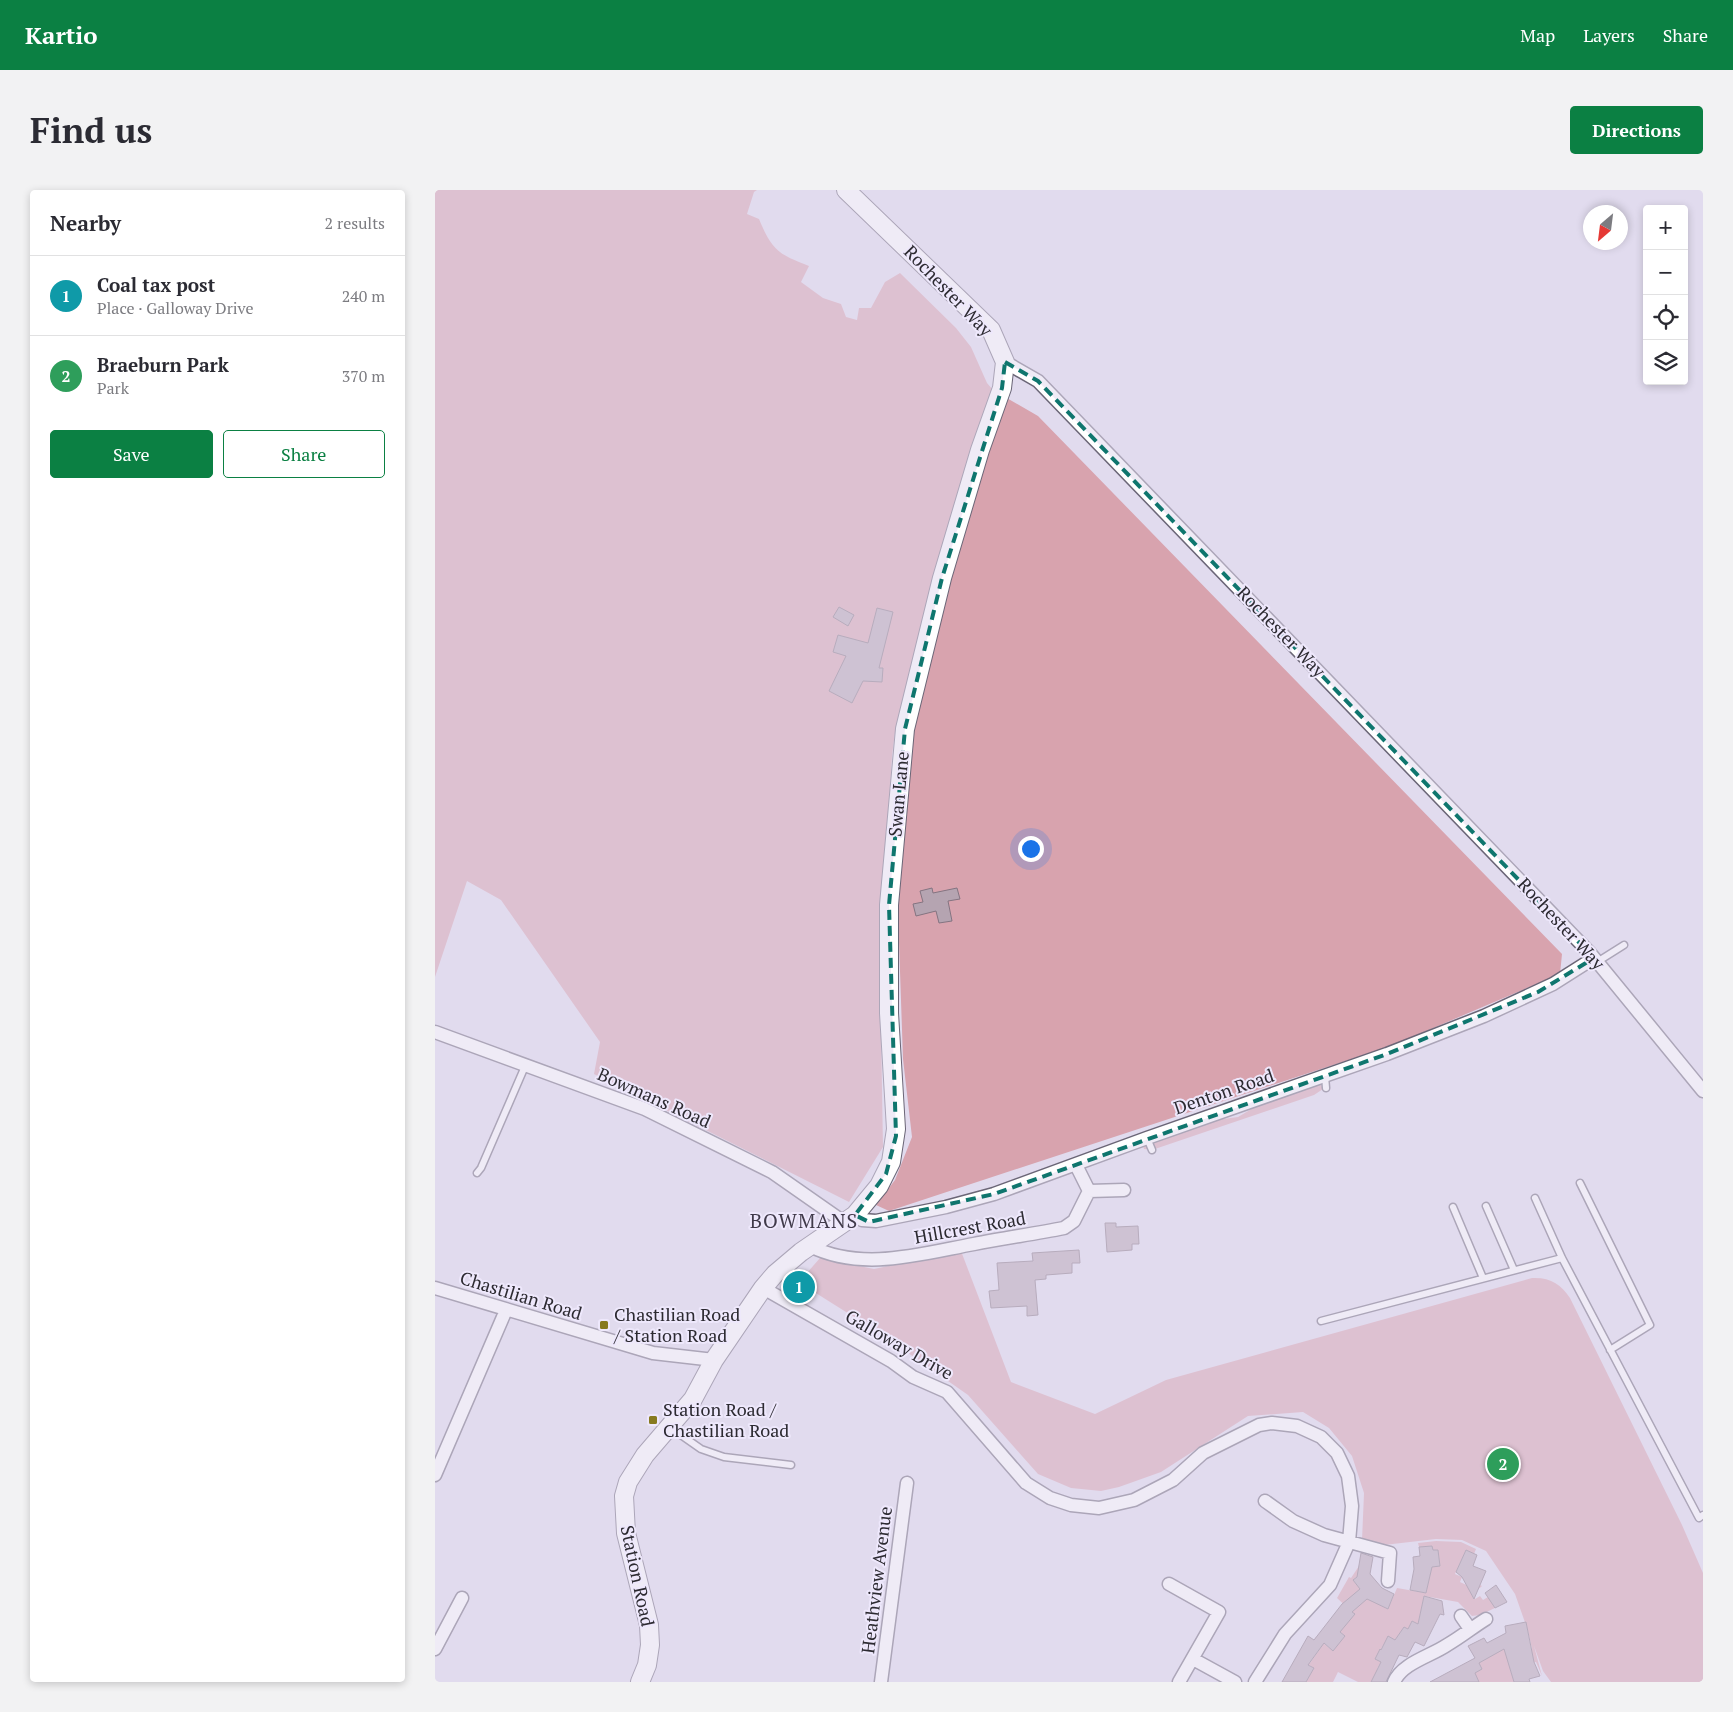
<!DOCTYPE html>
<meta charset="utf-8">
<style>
body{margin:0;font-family:"PT Serif",serif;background:#f2f2f3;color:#2b2b33}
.controls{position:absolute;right:15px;top:15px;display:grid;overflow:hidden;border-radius:5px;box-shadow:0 2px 8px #0003}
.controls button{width:45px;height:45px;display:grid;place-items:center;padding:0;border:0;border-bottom:1px solid #e1e1e2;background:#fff;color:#2b2b33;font:25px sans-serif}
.compass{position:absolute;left:1148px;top:15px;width:45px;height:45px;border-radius:50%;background:#fff;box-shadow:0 2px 8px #0003;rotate:208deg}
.you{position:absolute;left:595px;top:658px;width:18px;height:18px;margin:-12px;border:4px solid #fff;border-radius:50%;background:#1a73e8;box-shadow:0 0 0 8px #1a73e833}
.badge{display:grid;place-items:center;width:32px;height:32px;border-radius:50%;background:#0b8043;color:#fff;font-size:16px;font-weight:700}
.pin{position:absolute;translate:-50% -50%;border:2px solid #fff;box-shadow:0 1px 5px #0006}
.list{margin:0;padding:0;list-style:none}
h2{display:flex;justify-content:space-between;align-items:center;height:65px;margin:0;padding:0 20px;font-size:21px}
h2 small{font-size:16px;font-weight:400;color:#7c7c81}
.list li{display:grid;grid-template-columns:32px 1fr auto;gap:15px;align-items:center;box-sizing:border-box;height:80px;padding:0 20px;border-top:1px solid #e1e1e2}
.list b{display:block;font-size:19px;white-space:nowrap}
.list p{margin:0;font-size:16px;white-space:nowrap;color:#7c7c81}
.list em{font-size:16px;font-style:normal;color:#7c7c81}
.actions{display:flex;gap:10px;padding:15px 20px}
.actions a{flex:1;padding:11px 0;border:1px solid #0b8043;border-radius:5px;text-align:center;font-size:18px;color:#0b8043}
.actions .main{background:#0b8043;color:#fff}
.icon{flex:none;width:28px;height:28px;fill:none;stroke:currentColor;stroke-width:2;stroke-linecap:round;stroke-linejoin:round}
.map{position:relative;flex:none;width:1268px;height:1492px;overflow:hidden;border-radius:5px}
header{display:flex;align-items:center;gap:30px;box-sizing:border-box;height:70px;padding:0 25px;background:#0b8043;color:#fff}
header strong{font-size:24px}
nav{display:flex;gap:28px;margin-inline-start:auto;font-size:18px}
.intro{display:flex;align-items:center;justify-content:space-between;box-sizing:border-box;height:120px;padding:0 30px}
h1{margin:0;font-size:35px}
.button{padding:12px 22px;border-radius:5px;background:#0b8043;color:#fff;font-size:18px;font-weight:700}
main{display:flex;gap:30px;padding:0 30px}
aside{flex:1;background:#fff;border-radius:5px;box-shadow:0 2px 8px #0003}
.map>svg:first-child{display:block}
</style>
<header>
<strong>Kartio</strong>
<nav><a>Map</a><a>Layers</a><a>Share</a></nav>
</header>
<div class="intro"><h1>Find us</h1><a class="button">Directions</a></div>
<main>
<aside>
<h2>Nearby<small>2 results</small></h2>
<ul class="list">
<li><span class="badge" style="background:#0f9aa8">1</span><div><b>Coal tax post</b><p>Place · Galloway Drive</p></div><em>240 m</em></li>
<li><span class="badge" style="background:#2e9e5b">2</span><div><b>Braeburn Park</b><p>Park</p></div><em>370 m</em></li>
</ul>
<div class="actions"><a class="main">Save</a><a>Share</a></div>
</aside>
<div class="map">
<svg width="1268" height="1492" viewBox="0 0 1268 1492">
<rect width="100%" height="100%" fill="#e1dbee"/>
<!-- green -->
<path fill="#d8a3ae" d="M 0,0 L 322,0 L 319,2 L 312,24 L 324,29 C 337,60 343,64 374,76 L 366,92 L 388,108 L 406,114 L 411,127 L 422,130 L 424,118 L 436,118 L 450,92 L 465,83 L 521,138 L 536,157 L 552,193 L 558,200 L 603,226 L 1127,764 L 1125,784 L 956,856 L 454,1021 L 441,1015 L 460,990 L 477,947 L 468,869 L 463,723 L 476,547 L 460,542 L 457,566 L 445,781 L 448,957 L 414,1012 L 159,884 L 165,852 L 66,710 L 32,691 L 0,787 Z
M 885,893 L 888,899 L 879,905 L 717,960 L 709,959 L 708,956 L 780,930 L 803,927 L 825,914 Z
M 526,1061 L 576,1192 L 660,1224 L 731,1190 L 1097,1088 C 1115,1087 1126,1094 1135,1108 L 1247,1335 L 1268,1383 L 1268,1492 L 1116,1492 L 1108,1481 L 1099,1456 L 1107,1486 L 1101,1472 L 1075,1479 L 1079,1492 L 1043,1492 L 1034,1472 L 1047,1479 L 1043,1472 L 1071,1458 L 1097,1459 L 1093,1441 L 1080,1404 L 1051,1361 L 1027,1350 L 1001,1349 L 949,1355 L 927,1350 L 929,1303 L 917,1266 L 894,1238 L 868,1222 L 813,1226 L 726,1282 L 684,1297 L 666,1301 L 636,1298 L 603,1284 L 533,1205 L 446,1144 L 376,1100 L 371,1084 L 385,1068 L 439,1079 Z
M 1001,1351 L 1026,1352 L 1041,1359 L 1039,1364 L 1031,1360 L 1020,1384 L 1027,1387 L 1025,1392 L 1040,1399 L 1045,1395 L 1047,1396 L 1037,1405 L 1040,1409 L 1045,1406 L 1048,1410 L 1053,1407 L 1060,1418 L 1045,1425 L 1037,1426 L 1023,1412 L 989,1406 L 983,1434 L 977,1431 L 973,1439 L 969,1437 L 960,1450 L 953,1447 L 940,1469 L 946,1472 L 942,1479 L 950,1492 L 923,1492 L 903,1482 L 898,1492 L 871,1492 L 879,1478 L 863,1469 L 875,1473 L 887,1456 L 879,1450 L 881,1447 L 898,1461 L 910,1446 L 893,1432 L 919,1424 L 902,1408 L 914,1387 L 916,1388 L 924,1376 L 931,1379 L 918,1390 L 930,1405 L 953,1419 L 962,1398 L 991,1403 L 995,1385 L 982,1378 L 1005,1376 L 1003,1360 L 998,1360 L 997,1356 L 984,1357 L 983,1353 Z"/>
<!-- building -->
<path fill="#b5a4b1" stroke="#847481" d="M 404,417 L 419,425 L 413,436 L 398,427 Z
M 442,418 L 458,422 L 444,478 L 448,478 L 447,492 L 428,491 L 417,513 L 394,501 L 411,466 L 398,462 L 403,445 L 433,453 Z
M 497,698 L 498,703 L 522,698 L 525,709 L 513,711 L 517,731 L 504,733 L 501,721 L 481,726 L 478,714 L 488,712 L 485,701 Z
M 670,1033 L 681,1033 L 681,1037 L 703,1036 L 704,1054 L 697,1054 L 697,1060 L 672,1062 Z
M 644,1060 L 645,1073 L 637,1073 L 637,1083 L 611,1085 L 611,1089 L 600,1090 L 603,1125 L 592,1126 L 592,1116 L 556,1118 L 554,1101 L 564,1100 L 562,1073 L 598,1071 L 597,1063 Z
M 997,1356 L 998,1360 L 1003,1360 L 1005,1376 L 997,1377 L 991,1403 L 975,1400 L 979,1379 L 978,1367 L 985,1366 L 984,1357 Z
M 1031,1360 L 1042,1365 L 1038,1376 L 1051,1381 L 1039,1409 L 1027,1387 L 1021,1382 Z
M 926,1363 L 938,1367 L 935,1384 L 947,1398 L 959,1404 L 953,1419 L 932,1409 L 917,1422 L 920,1424 L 905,1442 L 910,1446 L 898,1461 L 889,1453 L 873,1475 L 879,1478 L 871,1492 L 847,1492 L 873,1446 L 879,1450 L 907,1414 L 925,1399 L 918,1390 L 922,1387 Z
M 1061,1395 L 1072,1412 L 1060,1418 L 1050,1403 Z
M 989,1406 L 1007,1411 L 1009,1425 L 1005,1424 L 989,1456 L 980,1452 L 972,1467 L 964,1465 L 951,1492 L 936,1492 L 946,1472 L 940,1469 L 945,1459 L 946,1460 L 953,1446 L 960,1450 L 969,1437 L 973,1439 L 977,1431 L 983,1434 Z
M 1091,1432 L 1099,1472 L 1105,1486 L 1094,1489 L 1095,1492 L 1079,1492 L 1069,1459 L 1044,1473 L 1047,1479 L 1040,1483 L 1044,1492 L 995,1492 L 1040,1468 L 1033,1456 L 1049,1448 L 1052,1453 L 1071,1443 L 1070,1436 Z"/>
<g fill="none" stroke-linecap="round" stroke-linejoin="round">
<!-- lane casing -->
<g stroke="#6b6677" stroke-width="9">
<path id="lane" d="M 1162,772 L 1189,755
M 890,886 L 891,898
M 712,948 L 717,960
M 42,983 L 46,978 L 91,874
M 1145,993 L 1215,1135 L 1175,1160
M 1100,1008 L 1127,1068 L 1264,1328 L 1268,1325
M 1051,1016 L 1079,1080
M 1018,1017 L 1048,1088
M 886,1131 L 1127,1068
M 236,1238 L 266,1259 L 289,1267 L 356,1275"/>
</g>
<!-- street casing -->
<g stroke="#6b6677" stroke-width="15">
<path id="street" d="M 570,172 L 603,191 L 1155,763 L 1268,901
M 0,842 L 210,919 L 337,982 L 410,1033
M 641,975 L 654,1001
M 654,1001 L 689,1000
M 420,1025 L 427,1030 L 441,1031 L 511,1017 L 559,1004 L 712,948 L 952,864 L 1049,826 L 1118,794 L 1159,768
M 375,1056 C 427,1082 485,1064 539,1054 C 569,1048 599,1044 629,1038 L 639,1031 L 654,1001
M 0,1098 L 218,1163 L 279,1170
M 328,1098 L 456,1171 L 478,1187 L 512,1202 L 591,1293 L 615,1308 L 636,1315 L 664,1318 L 699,1310 L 738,1290 L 768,1263 L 824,1235 L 837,1233 L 862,1236 L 886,1247 L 902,1263 L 913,1286 L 917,1316 L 914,1352 L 895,1395 L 850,1444 L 820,1492
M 0,1285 L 71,1120
M 830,1311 L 858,1331 L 889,1345 L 955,1363 L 953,1391
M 734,1394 L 784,1422 L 744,1492
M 1026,1426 L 1035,1439
M 0,1459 L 27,1408
M 758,1469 L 800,1492
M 446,1492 L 472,1293
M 959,1492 C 967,1473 996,1466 1012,1455 C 1026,1447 1038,1437 1051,1429"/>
</g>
<!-- secondary casing -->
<g stroke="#6b6677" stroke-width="20">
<path id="secondary" d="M 205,1492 L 212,1475 L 215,1455 L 214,1435 L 191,1343 L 189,1306 L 193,1292 L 210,1265 L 258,1209 L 279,1170 L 328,1098 L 340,1084 L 366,1062 L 420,1025 L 444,996 L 456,972 L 461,939 L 454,823 L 454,715 L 470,539 L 507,388 L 545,260 L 567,198 L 570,172 L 556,140 L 411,0"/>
</g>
<!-- lane -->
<use href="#lane" stroke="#fff" stroke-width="6"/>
<!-- street -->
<use href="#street" stroke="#fff" stroke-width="12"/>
<!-- secondary -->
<use href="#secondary" stroke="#fff" stroke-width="18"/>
</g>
<!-- marked area -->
<path d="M0 0H1268V1492H0ZM 570,172 L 603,191 L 1159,768 L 1103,802 L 952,864 L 559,1004 L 434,1032 L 420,1025 L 451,984 L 461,946 L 454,715 L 470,539 L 507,388 L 567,198 Z" fill="#e1dbee" fill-opacity=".55" fill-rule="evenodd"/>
<path fill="none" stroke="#0f766e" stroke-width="4" stroke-dasharray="10 6" stroke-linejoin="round" d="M 570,172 L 603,191 L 1159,768 L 1103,802 L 952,864 L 559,1004 L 434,1032 L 420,1025 L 451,984 L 461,946 L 454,715 L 470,539 L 507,388 L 567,198 Z"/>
<!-- markers -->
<g fill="#877a1f" stroke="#eee8fc" stroke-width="2">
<rect x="164" y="1130" width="10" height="10" rx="2.5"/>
<rect x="213" y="1225" width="10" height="10" rx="2.5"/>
</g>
<g text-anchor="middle" stroke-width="4" stroke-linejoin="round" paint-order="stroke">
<!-- street labels -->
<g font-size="18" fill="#2c2a31" stroke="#eee8fc">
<text transform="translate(513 101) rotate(46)" y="6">Rochester Way</text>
<text transform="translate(846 442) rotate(46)" y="6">Rochester Way</text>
<text transform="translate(464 604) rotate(-85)" y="6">Swan Lane</text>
<text transform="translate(1126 734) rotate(47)" y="6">Rochester Way</text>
<text transform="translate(789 902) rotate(-19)" y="6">Denton Road</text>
<text transform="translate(219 908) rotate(24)" y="6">Bowmans Road</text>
<text transform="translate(535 1038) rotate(-10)" y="6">Hillcrest Road</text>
<text transform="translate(86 1106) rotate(17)" y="6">Chastilian Road</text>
<text transform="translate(464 1155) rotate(30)" y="6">Galloway Drive</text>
<text transform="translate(202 1386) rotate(78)" y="6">Station Road</text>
<text transform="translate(442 1390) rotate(-83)" y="6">Heathview Avenue</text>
</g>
<!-- poi labels -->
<g font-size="18" fill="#2c2a31" stroke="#eee8fc" text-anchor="start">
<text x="179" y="1131">Chastilian Road<tspan x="179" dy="21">/ Station Road</tspan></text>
<text x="228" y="1226">Station Road /<tspan x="228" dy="21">Chastilian Road</tspan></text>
</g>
<!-- quarter labels -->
<g font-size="20" letter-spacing="1" fill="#403a4a" stroke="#eee8fc">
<text x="369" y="1038">BOWMANS</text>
</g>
</g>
</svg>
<div class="controls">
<button>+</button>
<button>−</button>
<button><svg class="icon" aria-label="locate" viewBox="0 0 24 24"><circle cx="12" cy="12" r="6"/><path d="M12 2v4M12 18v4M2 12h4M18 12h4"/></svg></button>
<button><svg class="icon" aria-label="layers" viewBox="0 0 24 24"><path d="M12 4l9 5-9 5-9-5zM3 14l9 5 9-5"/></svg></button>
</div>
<svg class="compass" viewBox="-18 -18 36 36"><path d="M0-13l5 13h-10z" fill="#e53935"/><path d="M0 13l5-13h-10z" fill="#7c7c81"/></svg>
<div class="you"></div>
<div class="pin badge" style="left:364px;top:1097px;background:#0f9aa8">1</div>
<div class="pin badge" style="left:1068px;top:1274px;background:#2e9e5b">2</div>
</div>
</main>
